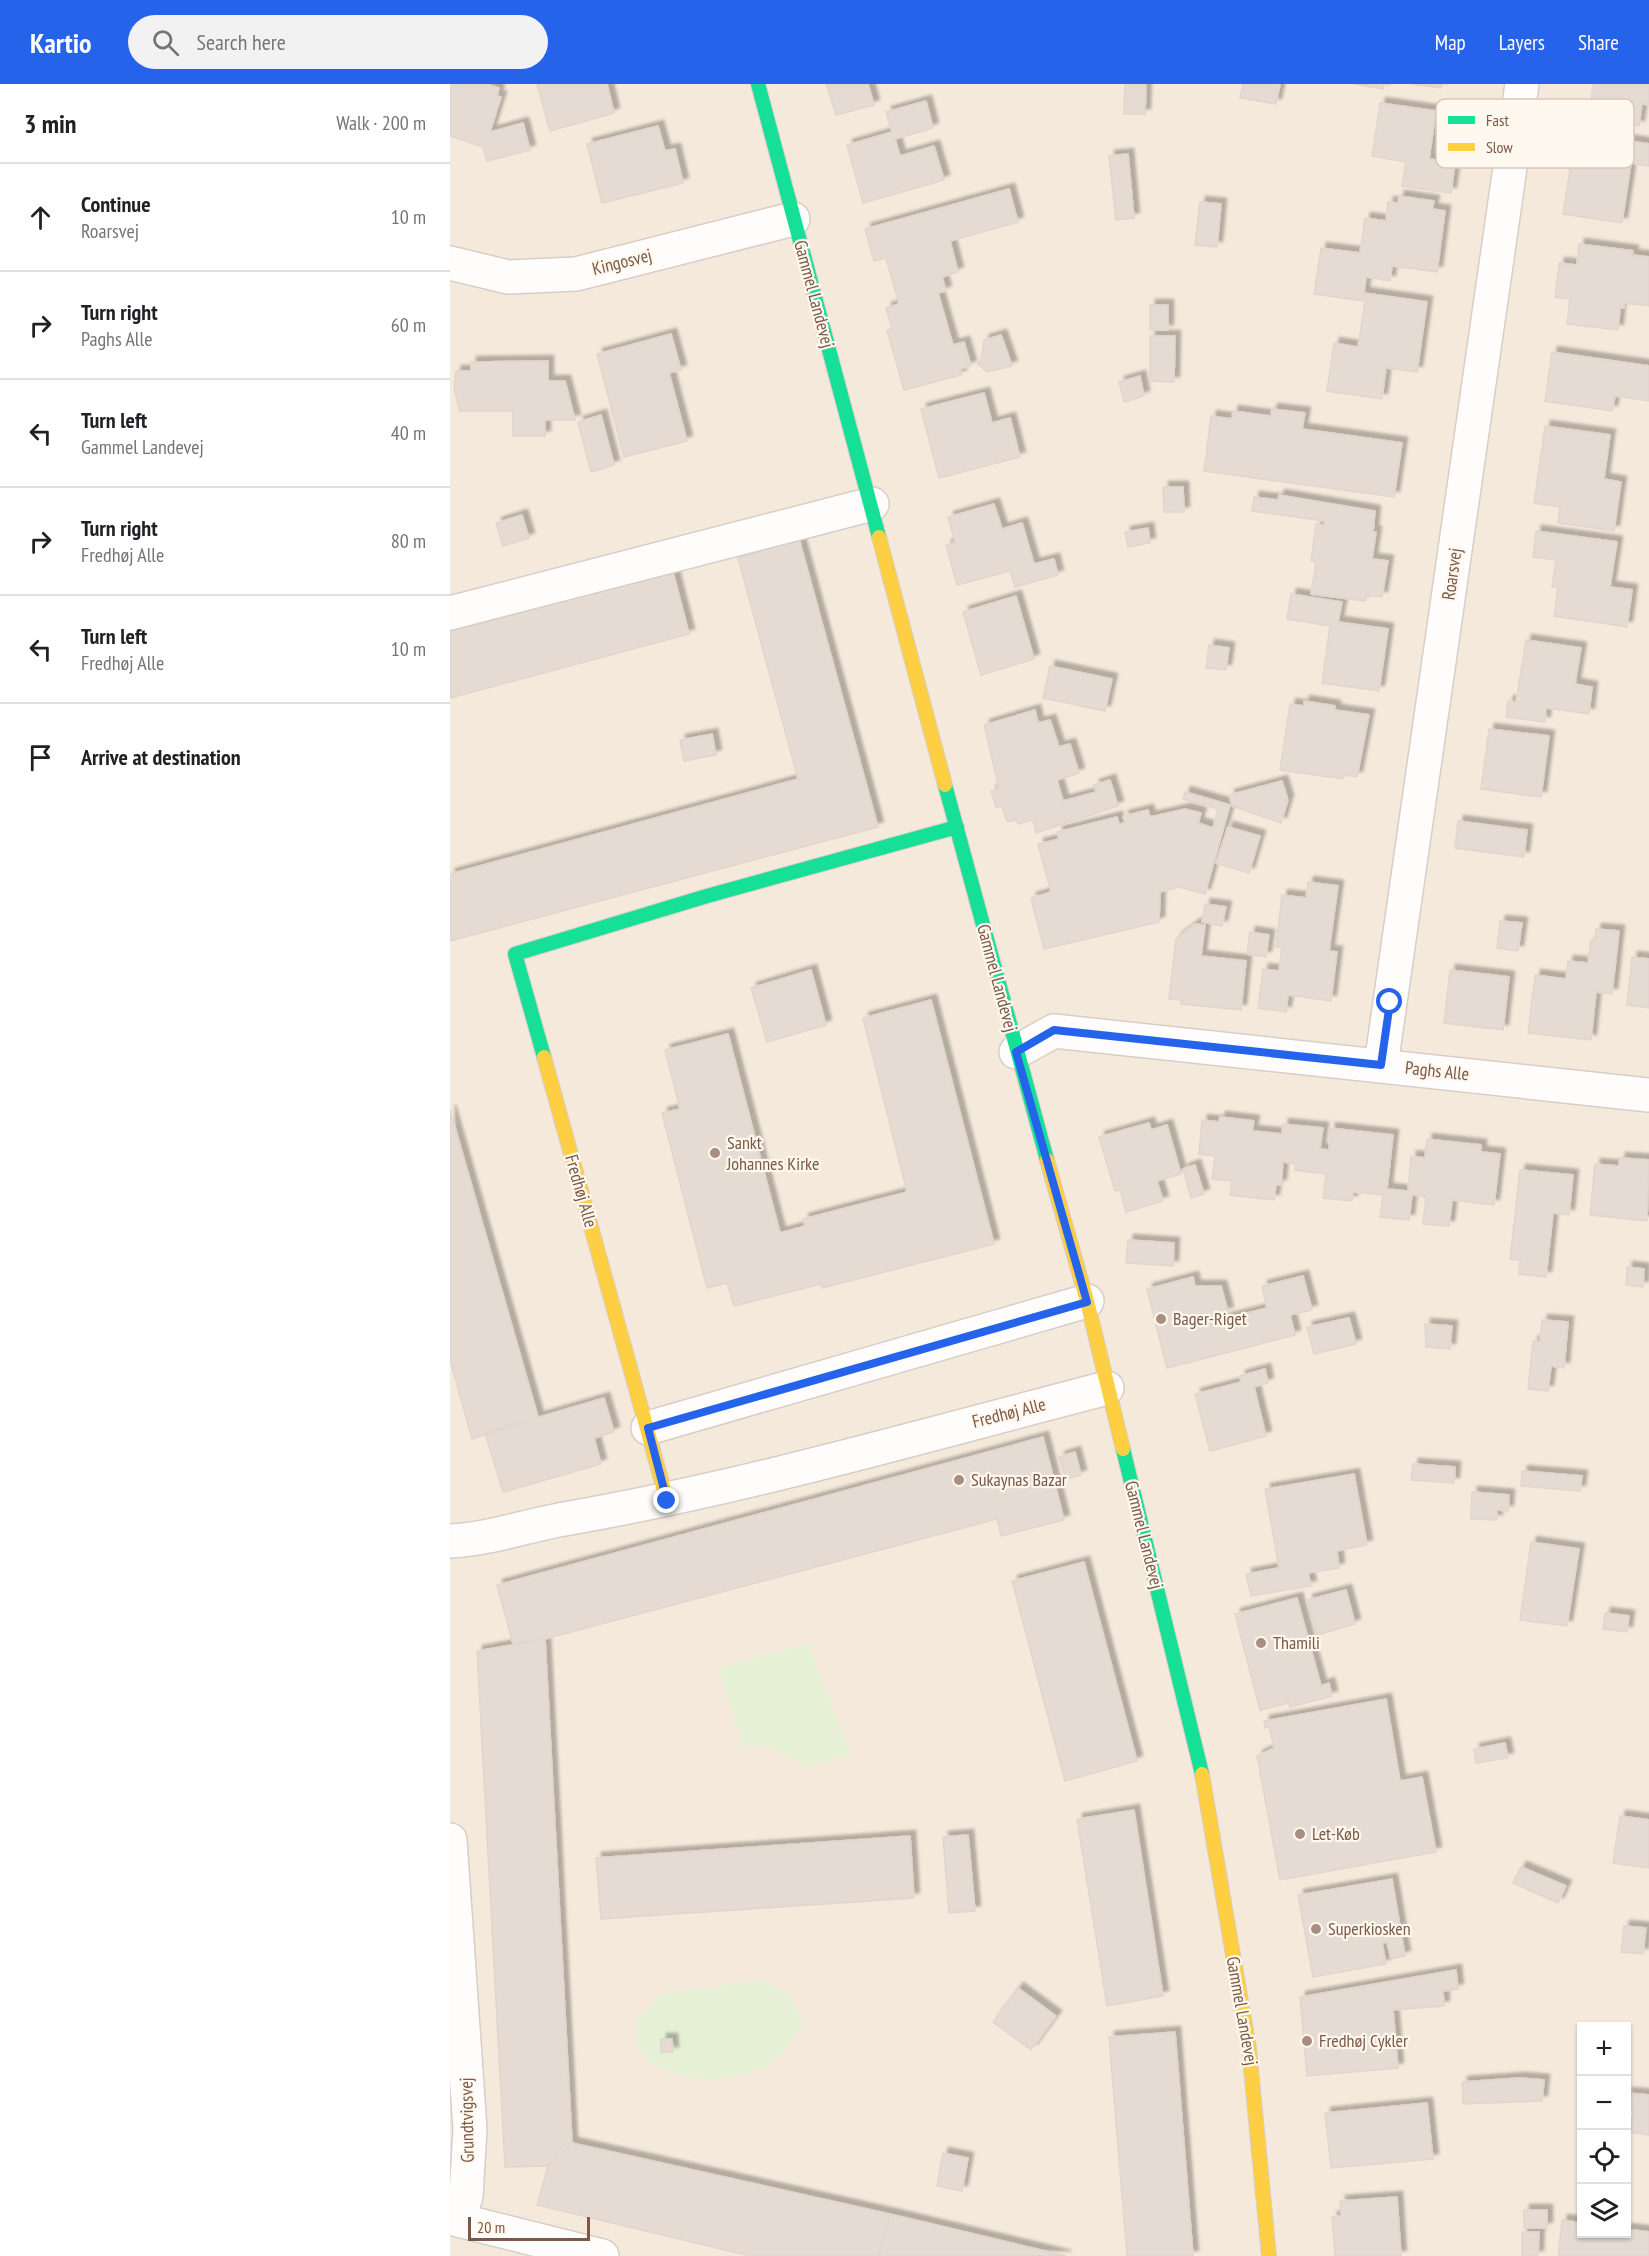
<!DOCTYPE html>
<meta charset="utf-8">
<style>
body{margin:0;font-family:"PT Sans Narrow",sans-serif;background:#f2f2f2;color:#202124}
.controls{position:absolute;right:18px;bottom:18px;display:grid;overflow:hidden;border-radius:0px;box-shadow:0 2px 4px #0004}
.controls button{width:54px;height:54px;display:grid;place-items:center;padding:0;border:0;border-bottom:2px solid #e0e0e0;background:#fff;color:#202124;font:30px sans-serif}
.scale{position:absolute;left:18px;bottom:15px;width:122px;box-sizing:border-box;padding-left:6px;border:3px solid #7b5847;border-top:0;font-size:16px;line-height:21px;white-space:nowrap;color:#7b5847;-webkit-text-stroke:4px #fff8ee;paint-order:stroke}
.stop{position:absolute;width:18px;height:18px;margin:-14px;border:4px solid #2563eb;border-radius:50%;background:#fff}
.stop.end{background:#2563eb;border-color:#fff;box-shadow:0 2px 6px #0008}
.list{margin:0;padding:0;list-style:none}
h2{display:flex;justify-content:space-between;align-items:center;height:78px;margin:0;padding:0 24px;font-size:26px}
h2 small{font-size:20px;font-weight:400;color:#757577}
.list li{display:grid;grid-template-columns:39px 1fr auto;gap:18px;align-items:center;box-sizing:border-box;height:108px;padding:0 24px;border-top:2px solid #e0e0e0}
.list b{display:block;font-size:22px;white-space:nowrap}
.list p{margin:0;font-size:20px;white-space:nowrap;color:#757577}
.list em{font-size:20px;font-style:normal;color:#757577}
.icon{flex:none;width:33px;height:33px;fill:none;stroke:currentColor;stroke-width:2;stroke-linecap:round;stroke-linejoin:round}
.map{position:relative;flex:none;width:1199px;height:2172px;overflow:hidden}
header{display:flex;align-items:center;gap:36px;box-sizing:border-box;height:84px;padding:0 30px;background:#2563eb;color:#fff}
header strong{font-size:28px}
nav{display:flex;gap:33px;margin-inline-start:auto;font-size:21px}
.search{width:420px;height:54px;background:#f2f2f2;display:flex;align-items:center;gap:15px;box-sizing:border-box;padding:0 21px;border-radius:33px;color:#757577;font-size:22px}
main{display:flex}
aside{flex:1;background:#fff}
.map>svg:first-child{display:block}
</style>
<header>
<strong>Kartio</strong>
<div class="search"><svg class="icon" aria-label="search" viewBox="0 0 24 24"><circle cx="10" cy="10" r="6"/><path d="M15 15l6 6"/></svg>Search here</div>
<nav><a>Map</a><a>Layers</a><a>Share</a></nav>
</header>
<main>
<aside>
<h2>3 min<small>Walk · 200 m</small></h2>
<ul class="list">
<li><svg class="icon" aria-label="ahead" viewBox="0 0 24 24"><path d="M12 20V5M6 11l6-6 6 6"/></svg><div><b>Continue</b><p>Roarsvej</p></div><em>10 m</em></li>
<li><svg class="icon" aria-label="right" viewBox="0 0 24 24"><path d="M7 20v-9h11M14 6l5 5-5 5"/></svg><div><b>Turn right</b><p>Paghs Alle</p></div><em>60 m</em></li>
<li><svg class="icon" aria-label="left" viewBox="0 0 24 24"><path d="M17 20v-9H6M10 6l-5 5 5 5"/></svg><div><b>Turn left</b><p>Gammel Landevej</p></div><em>40 m</em></li>
<li><svg class="icon" aria-label="right" viewBox="0 0 24 24"><path d="M7 20v-9h11M14 6l5 5-5 5"/></svg><div><b>Turn right</b><p>Fredhøj Alle</p></div><em>80 m</em></li>
<li><svg class="icon" aria-label="left" viewBox="0 0 24 24"><path d="M17 20v-9H6M10 6l-5 5 5 5"/></svg><div><b>Turn left</b><p>Fredhøj Alle</p></div><em>10 m</em></li>
<li><svg class="icon" aria-label="arrive" viewBox="0 0 24 24"><path d="M6 21V4h12l-3 4 3 4H6"/></svg><div><b>Arrive at destination</b></div></li>
</ul>
</aside>
<div class="map">
<svg width="1199" height="2172" viewBox="0 0 1199 2172">
<defs>
<filter id="shadow"><feDropShadow dx="5.5" dy="-5.5" stdDeviation="1.5" flood-color="#0004"/></filter>
</defs>
<rect width="100%" height="100%" fill="#f8f3ec"/>
<!-- residential -->
<path fill="#f5e9db" fill-rule="evenodd" d="M 0,0 L 1199,0 L 1199,2172 L 0,2172 ZM 1132,1942 L 1176,1942 L 1176,2150 L 1132,2150 Z"/>
<!-- green -->
<path fill="#e5f0d5" d="M 358,1559 L 401,1670 L 357,1684 L 317,1661 L 293,1663 L 269,1584 Z
M 309,1896 L 341,1910 L 353,1942 L 335,1966 L 314,1985 L 265,1996 L 232,1992 L 201,1979 L 187,1961 L 187,1935 L 212,1910 Z"/>
<!-- building -->
<path fill="#e5dbd3" stroke="#e2d5cd" stroke-width="1.5" filter="url(#shadow)" d="M 0,0 L 37,0 L 49,4 L 47,12 L 51,13 L 40,48 L 73,39 L 80,66 L 37,77 L 33,63 L 0,52 Z
M 87,0 L 157,0 L 164,29 L 100,47 Z
M 376,0 L 418,0 L 424,21 L 386,31 Z
M 675,0 L 696,0 L 695,30 L 674,30 Z
M 793,0 L 830,0 L 826,20 L 790,14 Z
M 904,0 L 934,0 L 933,5 Z
M 962,0 L 992,0 L 991,4 Z
M 1143,0 L 1199,0 L 1199,21 L 1192,20 L 1189,42 L 1139,36 Z
M 476,17 L 483,44 L 445,55 L 450,72 L 484,62 L 494,96 L 413,119 L 397,61 L 442,48 L 436,28 Z
M 930,19 L 986,27 L 979,75 L 1005,79 L 1001,109 L 952,102 L 956,78 L 922,72 Z
M 208,42 L 215,67 L 225,65 L 233,99 L 152,119 L 137,60 Z
M 1167,55 L 1199,60 L 1199,82 L 1181,79 L 1172,139 L 1113,130 L 1123,66 L 1165,73 Z
M 678,70 L 684,134 L 666,136 L 659,72 Z
M 559,105 L 568,138 L 500,157 L 508,188 L 492,193 L 496,207 L 488,209 L 503,261 L 514,258 L 521,282 L 510,285 L 511,291 L 454,306 L 437,246 L 442,245 L 436,224 L 449,220 L 436,174 L 424,177 L 415,145 Z
M 949,112 L 984,117 L 982,125 L 995,127 L 987,188 L 942,182 L 940,197 L 916,193 L 914,209 L 977,218 L 967,288 L 936,284 L 932,315 L 877,307 L 884,259 L 908,263 L 915,217 L 864,210 L 871,164 L 910,169 L 915,134 L 936,137 L 938,118 L 948,119 Z
M 750,118 L 771,120 L 767,163 L 745,161 Z
M 1129,160 L 1183,167 L 1182,171 L 1199,173 L 1199,222 L 1174,219 L 1174,224 L 1170,224 L 1168,246 L 1117,240 L 1120,215 L 1105,213 L 1109,179 L 1127,181 Z
M 700,221 L 718,221 L 718,246 L 700,246 Z
M 221,250 L 231,286 L 219,289 L 237,357 L 174,373 L 147,270 Z
M 551,251 L 562,282 L 537,288 L 527,279 L 531,277 L 534,256 Z
M 700,252 L 725,252 L 724,298 L 700,297 Z
M 1102,268 L 1199,282 L 1199,317 L 1165,312 L 1162,327 L 1095,317 Z
M 98,277 L 98,297 L 115,297 L 125,336 L 95,336 L 95,352 L 63,352 L 63,327 L 9,327 L 4,302 L 6,287 L 21,287 L 21,278 Z
M 690,292 L 694,312 L 674,318 L 669,298 Z
M 534,309 L 542,339 L 560,334 L 570,373 L 489,394 L 471,325 Z
M 822,325 L 855,329 L 852,345 L 952,359 L 944,413 L 754,387 L 761,332 L 782,335 L 783,327 L 821,332 Z
M 151,331 L 164,381 L 141,388 L 128,338 Z
M 1095,342 L 1160,351 L 1154,395 L 1171,398 L 1164,447 L 1108,439 L 1110,423 L 1084,419 Z
M 713,403 L 733,403 L 734,428 L 714,428 Z
M 829,411 L 925,427 L 923,448 L 926,448 L 922,475 L 938,477 L 932,513 L 917,511 L 915,517 L 861,510 L 866,478 L 861,477 L 866,440 L 874,441 L 874,437 L 802,427 L 804,413 L 828,416 Z
M 544,420 L 552,445 L 572,439 L 584,480 L 604,475 L 608,491 L 565,503 L 560,487 L 507,501 L 496,461 L 505,459 L 498,433 Z
M 72,431 L 79,454 L 53,462 L 46,439 Z
M 698,444 L 700,459 L 678,463 L 675,448 Z
M 1086,447 L 1167,458 L 1160,503 L 1182,506 L 1177,543 L 1104,532 L 1108,504 L 1102,503 L 1106,476 L 1083,473 Z
M 349,455 L 428,743 L 0,857 L 0,790 L 348,695 L 288,474 Z
M 223,488 L 239,550 L 0,614 L 0,547 Z
M 841,510 L 892,518 L 888,538 L 938,545 L 929,607 L 872,599 L 880,542 L 837,535 Z
M 566,512 L 584,575 L 531,591 L 513,528 Z
M 1076,556 L 1131,564 L 1125,600 L 1142,603 L 1139,630 L 1096,624 L 1095,638 L 1056,633 L 1058,617 L 1066,618 Z
M 759,561 L 779,564 L 776,586 L 756,584 Z
M 600,582 L 662,595 L 655,627 L 593,614 Z
M 854,617 L 885,622 L 885,626 L 919,631 L 907,693 L 894,691 L 893,695 L 830,686 L 840,620 L 854,622 Z
M 585,626 L 588,639 L 600,636 L 609,663 L 620,660 L 629,689 L 607,696 L 613,717 L 646,708 L 644,701 L 660,696 L 668,722 L 586,749 L 583,736 L 568,740 L 567,736 L 557,738 L 552,722 L 546,723 L 541,707 L 549,704 L 534,641 Z
M 1039,645 L 1099,652 L 1091,713 L 1031,705 Z
M 262,650 L 266,671 L 234,677 L 230,656 Z
M 832,697 L 838,716 L 831,739 L 782,722 L 779,711 Z
M 735,708 L 780,721 L 755,810 L 729,803 L 710,808 L 709,838 L 594,865 L 581,814 L 601,808 L 588,760 L 609,755 L 607,748 L 667,733 L 669,740 L 675,739 L 673,732 L 698,726 L 700,733 L 735,725 L 751,729 L 748,739 L 763,744 L 768,725 L 733,715 Z
M 1008,737 L 1077,746 L 1074,773 L 1005,764 Z
M 778,743 L 810,752 L 799,789 L 766,779 Z
M 858,798 L 888,802 L 879,867 L 887,868 L 881,917 L 838,911 L 836,928 L 808,924 L 813,885 L 829,887 L 832,864 L 826,863 L 832,811 L 856,814 Z
M 755,820 L 776,823 L 772,842 L 752,838 Z
M 1050,837 L 1072,839 L 1068,867 L 1047,864 Z
M 745,840 L 755,841 L 751,872 L 796,877 L 791,926 L 731,920 L 731,916 L 719,915 L 726,855 Z
M 1146,845 L 1169,847 L 1162,910 L 1146,908 L 1141,956 L 1078,949 L 1085,891 L 1116,895 L 1118,877 L 1138,879 L 1141,856 L 1145,856 Z
M 800,848 L 819,851 L 816,873 L 797,870 Z
M 1182,873 L 1199,875 L 1199,924 L 1177,921 Z
M 361,886 L 376,941 L 317,958 L 301,904 Z
M 1000,886 L 1059,893 L 1053,946 L 994,939 Z
M 481,916 L 544,1160 L 372,1204 L 371,1200 L 284,1222 L 277,1199 L 257,1204 L 212,1029 L 230,1025 L 215,966 L 278,950 L 330,1149 L 355,1142 L 353,1135 L 457,1108 L 413,934 Z
M 0,1026 L 88,1333 L 22,1355 L 0,1276 Z
M 770,1033 L 804,1037 L 802,1047 L 832,1050 L 833,1040 L 873,1044 L 870,1065 L 879,1066 L 880,1044 L 943,1051 L 937,1105 L 958,1107 L 961,1072 L 975,1074 L 977,1055 L 1031,1061 L 1031,1068 L 1050,1070 L 1044,1121 L 1002,1116 L 999,1142 L 973,1140 L 976,1113 L 962,1111 L 959,1136 L 930,1133 L 933,1111 L 903,1108 L 902,1117 L 873,1114 L 876,1090 L 845,1086 L 846,1080 L 833,1078 L 831,1101 L 826,1101 L 824,1116 L 780,1111 L 782,1097 L 762,1095 L 765,1072 L 749,1070 L 752,1036 L 769,1038 Z
M 699,1039 L 701,1046 L 717,1041 L 731,1090 L 707,1097 L 713,1117 L 676,1128 L 670,1106 L 665,1107 L 649,1053 Z
M 1170,1074 L 1199,1076 L 1197,1137 L 1140,1131 L 1145,1080 L 1169,1082 Z
M 745,1081 L 754,1110 L 741,1114 L 733,1085 Z
M 1070,1086 L 1123,1091 L 1119,1131 L 1103,1129 L 1096,1193 L 1069,1190 L 1070,1176 L 1060,1175 Z
M 678,1156 L 724,1159 L 723,1182 L 676,1179 Z
M 1177,1183 L 1194,1185 L 1193,1203 L 1176,1201 Z
M 853,1192 L 862,1226 L 840,1231 L 845,1251 L 717,1284 L 697,1205 L 743,1193 L 745,1202 L 771,1202 L 778,1228 L 757,1233 L 758,1239 L 817,1224 L 812,1202 Z
M 899,1234 L 906,1260 L 864,1270 L 857,1243 Z
M 1092,1236 L 1118,1238 L 1114,1284 L 1101,1282 L 1098,1307 L 1078,1305 L 1083,1257 L 1090,1258 Z
M 975,1240 L 1002,1242 L 1000,1265 L 976,1263 Z
M 815,1285 L 818,1299 L 804,1303 L 816,1352 L 760,1367 L 745,1310 L 791,1298 L 790,1292 Z
M 154,1314 L 164,1348 L 144,1354 L 151,1380 L 53,1408 L 35,1349 Z
M 593,1353 L 614,1436 L 551,1452 L 547,1435 L 95,1555 L 63,1560 L 47,1501 Z
M 625,1368 L 631,1391 L 616,1395 L 609,1373 Z
M 963,1380 L 1005,1383 L 1004,1399 L 961,1396 Z
M 1072,1387 L 1132,1392 L 1130,1407 L 1071,1402 Z
M 904,1390 L 917,1461 L 887,1467 L 889,1484 L 858,1489 L 861,1502 L 801,1512 L 796,1490 L 829,1484 L 815,1405 Z
M 1022,1408 L 1059,1411 L 1058,1427 L 1047,1426 L 1047,1436 L 1021,1435 Z
M 1081,1458 L 1129,1465 L 1117,1542 L 1070,1536 Z
M 634,1478 L 687,1677 L 615,1697 L 562,1497 Z
M 896,1506 L 905,1540 L 867,1551 L 857,1516 Z
M 847,1514 L 871,1602 L 879,1599 L 882,1612 L 840,1623 L 839,1619 L 810,1626 L 785,1530 Z
M 1155,1529 L 1179,1532 L 1177,1548 L 1153,1545 Z
M 95,1555 L 122,2059 L 98,2082 L 55,2083 L 27,1567 Z
M 936,1615 L 950,1697 L 972,1693 L 986,1768 L 830,1796 L 807,1672 L 824,1664 L 819,1643 L 815,1644 L 814,1637 Z
M 1055,1659 L 1058,1674 L 1026,1679 L 1024,1665 Z
M 684,1726 L 713,1912 L 657,1922 L 627,1735 Z
M 1170,1732 L 1199,1736 L 1199,1784 L 1163,1779 Z
M 518,1751 L 525,1827 L 499,1829 L 493,1753 Z
M 460,1752 L 464,1814 L 151,1835 L 146,1774 Z
M 1071,1783 L 1116,1802 L 1108,1819 L 1063,1799 Z
M 942,1795 L 955,1872 L 941,1875 L 937,1858 L 932,1859 L 936,1880 L 863,1893 L 848,1811 Z
M 1174,1842 L 1196,1844 L 1193,1870 L 1171,1868 Z
M 1006,1886 L 1008,1905 L 993,1907 L 994,1922 L 943,1926 L 948,1984 L 857,1992 L 850,1913 Z
M 568,1904 L 606,1932 L 581,1966 L 543,1938 Z
M 725,1948 L 743,2172 L 677,2172 L 659,1953 Z
M 211,1955 L 222,1955 L 223,1968 L 211,1968 Z
M 1070,1994 L 1094,1996 L 1092,2017 L 1013,2020 L 1012,1998 Z
M 1177,2009 L 1199,2011 L 1199,2051 L 1180,2048 L 1183,2027 L 1176,2026 Z
M 977,2019 L 983,2075 L 881,2084 L 875,2029 Z
M 122,2059 L 440,2130 L 429,2172 L 300,2172 L 87,2121 L 98,2082 Z
M 493,2069 L 518,2074 L 512,2107 L 487,2102 Z
M 947,2113 L 951,2172 L 885,2172 L 882,2133 L 891,2132 L 890,2117 Z
M 1074,2126 L 1097,2126 L 1097,2144 L 1074,2144 Z
M 440,2130 L 616,2172 L 429,2172 Z
M 1112,2136 L 1132,2139 L 1132,2150 L 1176,2150 L 1176,2145 L 1199,2148 L 1199,2172 L 1108,2172 Z
M 1072,2148 L 1089,2148 L 1088,2172 L 1072,2172 Z"/>
<g fill="none" stroke-linecap="round" stroke-linejoin="round">
<!-- street casing -->
<g stroke="#d7cec8" stroke-width="36">
<path id="street" d="M 0,179 L 58,193 L 126,190 L 343,135
M 0,529 L 422,420
M 566,968 L 604,947 L 1199,1011
M 931,981 L 1072,0
M 198,1344 L 637,1217
M 0,1457 C 38,1456 81,1440 120,1434 C 301,1402 479,1350 657,1304
M 0,1756 L 20,2045 L 16,2112 L 9,2136
M 0,2134 L 152,2172"/>
</g>
<!-- fast casing -->
<g stroke="#d8cec7" stroke-width="16">
<path id="fast" d="M 308,0 L 429,453
M 495,701 L 597,1076
M 94,973 L 65,870 L 257,812 L 507,743
M 673,1365 L 752,1690"/>
</g>
<!-- slow casing -->
<g stroke="#d8cec7" stroke-width="16">
<path id="slow" d="M 429,453 L 495,701
M 94,973 L 217,1417
M 597,1076 L 637,1217 L 673,1365
M 752,1690 L 799,1964 L 819,2172"/>
</g>
<!-- street -->
<use href="#street" stroke="#fefdfc" stroke-width="33"/>
<!-- fast -->
<use href="#fast" stroke="#16e098" stroke-width="14"/>
<!-- slow -->
<use href="#slow" stroke="#ffcf43" stroke-width="14"/>
</g>
<g fill="none" stroke-linecap="round" stroke-linejoin="round">
<!-- route -->
<path stroke="#2563eb" stroke-width="8" d="M 217,1417 L 198,1344 L 637,1218 L 566,968 L 604,946 L 931,981 L 940,918"/>
</g>
<!-- markers -->
<g fill="#a78e81" stroke="#fff8ee" stroke-width="2">
<circle cx="265" cy="1069" r="6"/>
<circle cx="711" cy="1235" r="6"/>
<circle cx="509" cy="1396" r="6"/>
<circle cx="811" cy="1559" r="6"/>
<circle cx="850" cy="1750" r="6"/>
<circle cx="866" cy="1845" r="6"/>
<circle cx="857" cy="1957" r="6"/>
</g>
<g text-anchor="middle" stroke-width="4.5" stroke-linejoin="round" paint-order="stroke">
<!-- street labels -->
<g font-size="18" fill="#7b5847" stroke="#fff8ee">
<text transform="translate(172 178) rotate(-14)" y="6">Kingosvej</text>
<text transform="translate(364 210) rotate(75)" y="6">Gammel Landevej</text>
<text transform="translate(1002 490) rotate(-82)" y="6">Roarsvej</text>
<text transform="translate(547 894) rotate(75)" y="6">Gammel Landevej</text>
<text transform="translate(987 987) rotate(6)" y="6">Paghs Alle</text>
<text transform="translate(131 1107) rotate(74)" y="6">Fredhøj Alle</text>
<text transform="translate(559 1329) rotate(-14)" y="6">Fredhøj Alle</text>
<text transform="translate(694 1451) rotate(76)" y="6">Gammel Landevej</text>
<text transform="translate(792 1927) rotate(80)" y="6">Gammel Landevej</text>
<text transform="translate(17 2036) rotate(-91)" y="6">Grundtvigsvej</text>
</g>
<!-- poi labels -->
<g font-size="18" fill="#7b5847" stroke="#fff8ee" text-anchor="start">
<text x="277" y="1065">Sankt<tspan x="277" dy="21">Johannes Kirke</tspan></text>
<text x="723" y="1241">Bager-Riget</text>
<text x="521" y="1402">Sukaynas Bazar</text>
<text x="823" y="1565">Thamili</text>
<text x="862" y="1756">Let-Køb</text>
<text x="878" y="1851">Superkiosken</text>
<text x="869" y="1963">Fredhøj Cykler</text>
</g>
</g>
<!-- legend -->
<rect x="986" y="15" width="198" height="69" rx="9" fill="#fff8ee" stroke="#d7c8bc" stroke-width="1.5"/>
<rect x="998" y="32" width="27" height="8" fill="#16e098"/>
<rect x="998" y="59" width="27" height="8" fill="#ffcf43"/>
<g font-size="16" fill="#7b5847">
<text x="1036" y="42">Fast</text>
<text x="1036" y="69">Slow</text>
</g>
</svg>
<div class="controls">
<button>+</button>
<button>−</button>
<button><svg class="icon" aria-label="locate" viewBox="0 0 24 24"><circle cx="12" cy="12" r="6"/><path d="M12 2v4M12 18v4M2 12h4M18 12h4"/></svg></button>
<button><svg class="icon" aria-label="layers" viewBox="0 0 24 24"><path d="M12 4l9 5-9 5-9-5zM3 14l9 5 9-5"/></svg></button>
</div>
<div class="scale">20 m</div>
<div class="stop" style="left:940px;top:918px"></div>
<div class="stop end" style="left:217px;top:1417px"></div>
</div>
</main>
